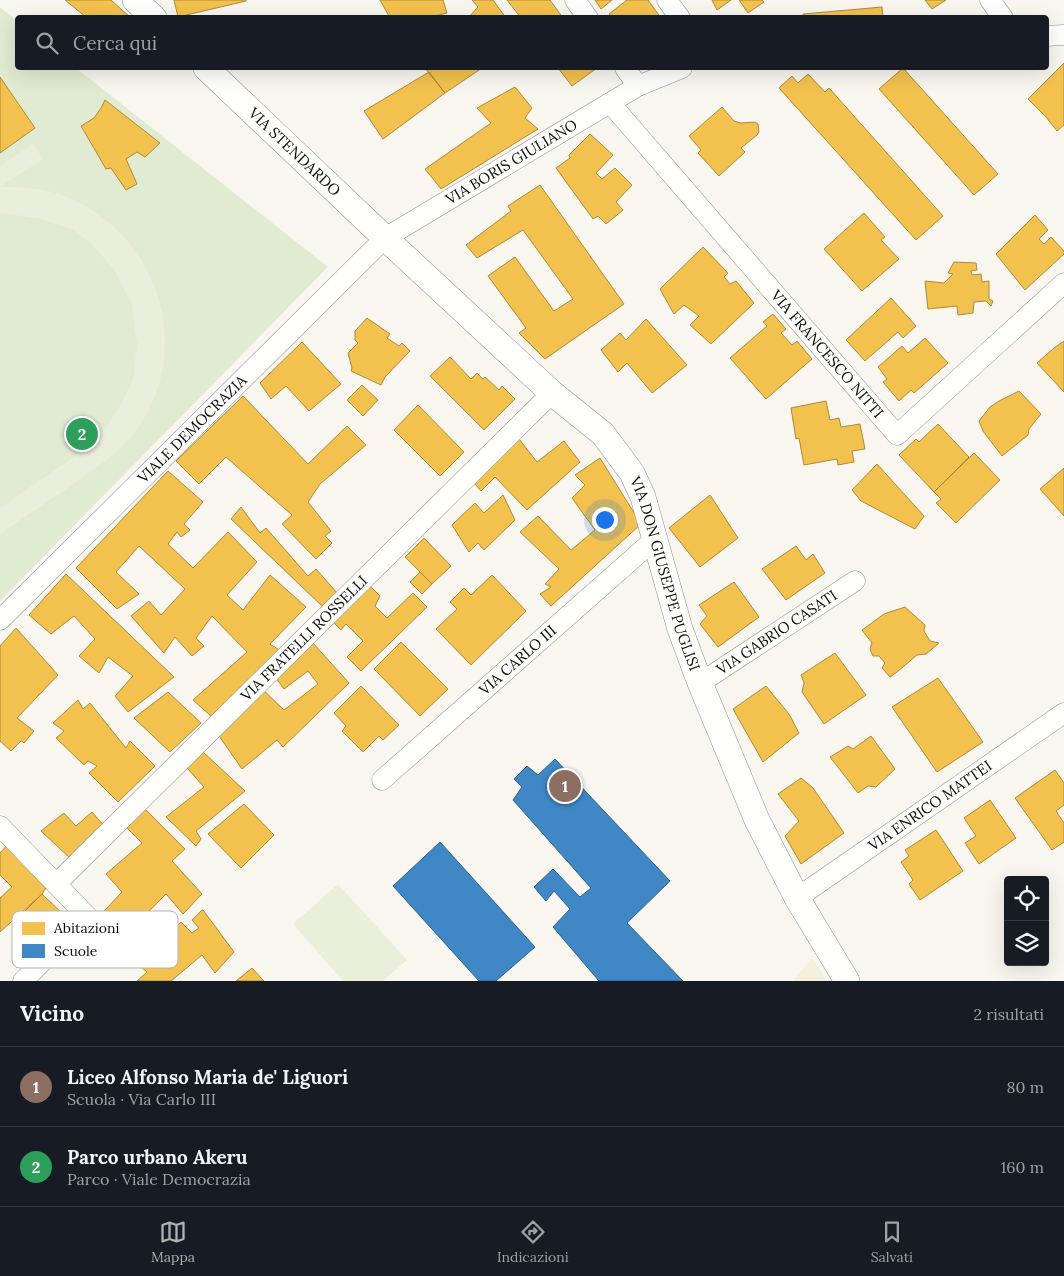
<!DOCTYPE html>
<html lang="it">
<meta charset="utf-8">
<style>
body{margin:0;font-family:Lora,serif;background:#20242c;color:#f1f3f6}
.controls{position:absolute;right:15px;bottom:15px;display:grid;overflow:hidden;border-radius:5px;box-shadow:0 5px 20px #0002}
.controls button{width:45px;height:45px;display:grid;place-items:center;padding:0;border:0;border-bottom:1px solid #363941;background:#171b24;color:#f1f3f6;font:25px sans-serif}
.you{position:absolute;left:604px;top:519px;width:18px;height:18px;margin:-12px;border:4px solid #fff;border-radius:50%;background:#1a73e8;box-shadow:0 0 0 8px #1a73e833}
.badge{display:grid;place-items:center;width:32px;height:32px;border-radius:50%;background:#afb0b0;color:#fff;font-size:16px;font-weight:700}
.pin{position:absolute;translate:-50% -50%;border:2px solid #fff;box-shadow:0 1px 5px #0006}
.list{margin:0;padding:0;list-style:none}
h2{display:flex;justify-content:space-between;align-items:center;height:65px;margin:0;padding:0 20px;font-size:21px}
h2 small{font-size:16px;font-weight:400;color:#9ea1a6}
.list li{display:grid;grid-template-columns:32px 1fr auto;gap:15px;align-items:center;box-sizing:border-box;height:80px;padding:0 20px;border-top:1px solid #363941}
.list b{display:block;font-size:19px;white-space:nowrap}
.list p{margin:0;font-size:16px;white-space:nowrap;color:#9ea1a6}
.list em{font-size:16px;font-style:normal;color:#9ea1a6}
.icon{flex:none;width:28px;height:28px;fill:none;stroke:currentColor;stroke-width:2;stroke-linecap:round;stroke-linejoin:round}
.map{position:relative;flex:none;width:1064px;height:981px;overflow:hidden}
.search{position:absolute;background:#171b24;box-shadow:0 5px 20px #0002;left:15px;right:15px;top:15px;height:55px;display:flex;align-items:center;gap:12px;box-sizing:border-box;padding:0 18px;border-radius:5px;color:#9ea1a6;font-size:19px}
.sheet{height:225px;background:#171b24}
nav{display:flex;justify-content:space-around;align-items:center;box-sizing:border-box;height:70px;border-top:1px solid #363941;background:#171b24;font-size:14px;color:#9ea1a6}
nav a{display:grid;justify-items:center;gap:2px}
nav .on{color:#afb0b0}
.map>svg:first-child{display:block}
</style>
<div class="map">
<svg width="1064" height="981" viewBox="0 0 1064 981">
<rect width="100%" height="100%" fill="#f8f6ef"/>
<!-- farmland -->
<path fill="#f3f1dd" d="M 812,958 L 827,981 L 792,981 L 793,981 Z"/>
<!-- green -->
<path fill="#e1ebd2" d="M 0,7 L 17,21 L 18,68 L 76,68 L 328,267 L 0,601 Z"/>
<!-- pitch -->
<path fill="#eaefdb" d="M 33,144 L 43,159 L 0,187 L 0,166 Z
M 0,187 C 23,187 45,188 67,197 C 156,234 194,343 140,425 C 122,452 95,468 69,487 C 46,502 23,518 0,534 L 0,508 L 97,441 L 122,403 L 133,379 L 137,344 L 132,304 L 114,269 L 92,244 L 72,229 L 37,218 L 0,213 Z
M 338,884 L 407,960 L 383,981 L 343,981 L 293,924 Z"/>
<!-- homes -->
<path fill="#f2c14e" stroke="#ad8a3a" d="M 65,0 L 111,0 L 131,18 L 87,18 Z
M 174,0 L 246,0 L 246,1 L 178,17 Z
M 380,0 L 443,0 L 447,13 L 427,18 L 390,18 Z
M 472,0 L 493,0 L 506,18 L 468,18 L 478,7 Z
M 507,0 L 550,0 L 563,18 L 521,18 Z
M 595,0 L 612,0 L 601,9 Z
M 627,0 L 648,0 L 661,18 L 611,18 L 609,14 Z
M 712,0 L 731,0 L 717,10 Z
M 739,0 L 762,0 L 764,2 L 748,13 Z
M 925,0 L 946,0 L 932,9 Z
M 882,7 L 883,18 L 803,18 L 803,14 Z
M 1064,63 L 1064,125 L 1057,131 L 1046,117 L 1028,99 Z
M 425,68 L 482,68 L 445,93 Z
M 558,68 L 597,68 L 572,86 Z
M 903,68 L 998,174 L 974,195 L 879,89 Z
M 429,72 L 445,93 L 383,139 L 364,111 Z
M 808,74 L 825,92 L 829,88 L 943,216 L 916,240 L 779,88 L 792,76 L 798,83 Z
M 0,77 L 35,128 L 0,153 Z
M 515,87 L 532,108 L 525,118 L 538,129 L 441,189 L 425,169 L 491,123 L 477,108 Z
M 105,100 L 160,143 L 145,157 L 137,152 L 126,159 L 137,184 L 126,190 L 111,168 L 106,169 L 81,126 L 94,118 L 101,108 Z
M 722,107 L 734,121 L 741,123 L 755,122 L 758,124 L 759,132 L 757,135 L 741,148 L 745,152 L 719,176 L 698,153 L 701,150 L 689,136 Z
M 590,134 L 613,155 L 596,173 L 602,179 L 615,168 L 632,185 L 616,202 L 623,210 L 606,224 L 598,216 L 593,219 L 556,168 L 570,158 L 569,155 Z
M 540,185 L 624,304 L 545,359 L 519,333 L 526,328 L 488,276 L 515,257 L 554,311 L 573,299 L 523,230 L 477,258 L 466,245 L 511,211 L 508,206 Z
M 864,213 L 885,237 L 881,240 L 899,259 L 862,291 L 824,249 Z
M 1035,215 L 1048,230 L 1039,239 L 1044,244 L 1051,237 L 1064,251 L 1064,254 L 1025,290 L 996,254 Z
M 703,247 L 728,273 L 724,277 L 730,284 L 736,281 L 754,303 L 711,344 L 690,325 L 699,316 L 684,305 L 674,314 L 660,289 Z
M 954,262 L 976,263 L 977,270 L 971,271 L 972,275 L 981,274 L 982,282 L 989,281 L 989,299 L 993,301 L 991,306 L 986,301 L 974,302 L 973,313 L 958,315 L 957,306 L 928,309 L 925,281 L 944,283 L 953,274 L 948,273 Z
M 891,298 L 916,326 L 903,338 L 898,332 L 865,361 L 846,340 Z
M 773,314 L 786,329 L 781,333 L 792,345 L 797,341 L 812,359 L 766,399 L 730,358 L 767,326 L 763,322 Z
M 367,318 L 390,334 L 387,338 L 399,346 L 402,343 L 410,351 L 385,377 L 381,385 L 351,371 L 352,368 L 348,353 L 358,343 L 355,340 L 355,331 Z
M 646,319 L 687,365 L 652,393 L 627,363 L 618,372 L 601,350 L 620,333 L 626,340 Z
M 925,338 L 948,363 L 914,393 L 911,390 L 899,401 L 883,382 L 887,379 L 878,367 L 902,346 L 908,353 Z
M 1064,341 L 1064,392 L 1037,363 L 1054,348 Z
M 302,342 L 341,384 L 309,411 L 286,386 L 271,399 L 260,383 Z
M 450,357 L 471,379 L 477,373 L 483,379 L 485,377 L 499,390 L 502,386 L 515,399 L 484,430 L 430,376 Z
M 362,385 L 378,400 L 363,416 L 347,400 Z
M 1019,391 L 1041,414 L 1029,429 L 1028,435 L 1002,456 L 983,431 L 979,421 L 990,407 L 999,401 Z
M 243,396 L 308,464 L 347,426 L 366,445 L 320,484 L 308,502 L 331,531 L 325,536 L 332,543 L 316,559 L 282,524 L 292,515 L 226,457 L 199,484 L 176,461 Z
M 826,401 L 830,420 L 839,418 L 841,427 L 860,424 L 865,449 L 852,451 L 854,462 L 838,465 L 837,459 L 804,465 L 799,438 L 796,439 L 791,408 Z
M 418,405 L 464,452 L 440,476 L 394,430 Z
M 938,424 L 969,457 L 934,492 L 899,455 L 916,439 L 919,442 Z
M 516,435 L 537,462 L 564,441 L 580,462 L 527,510 L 495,477 L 481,491 L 470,478 Z
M 974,453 L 1000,480 L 956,523 L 936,503 L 941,499 L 934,492 Z
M 600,458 L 641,524 L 551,606 L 540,594 L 551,587 L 545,584 L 559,569 L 520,532 L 538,516 L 571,550 L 595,530 L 572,498 L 585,485 L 575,475 Z
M 877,464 L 924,516 L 915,529 L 861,501 L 852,490 Z
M 1064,468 L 1064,516 L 1040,489 Z
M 168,471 L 203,502 L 184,524 L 190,530 L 181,537 L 177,532 L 168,544 L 193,568 L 228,532 L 257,562 L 227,595 L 243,610 L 270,575 L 306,607 L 270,644 L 281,651 L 211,716 L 193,700 L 247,652 L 212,616 L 196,638 L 204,646 L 192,656 L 175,637 L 164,653 L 131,616 L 149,601 L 161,615 L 185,589 L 139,546 L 116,572 L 139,594 L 117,609 L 76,568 Z
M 503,495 L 515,520 L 484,550 L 478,543 L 469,552 L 452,525 L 475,503 L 484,513 Z
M 710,495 L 738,538 L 700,567 L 669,528 Z
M 241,507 L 260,533 L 266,528 L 308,576 L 316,569 L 337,593 L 322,606 L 231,519 Z
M 424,538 L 451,566 L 432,584 L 405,557 Z
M 796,546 L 806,560 L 813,554 L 825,573 L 786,600 L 762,569 Z
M 420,572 L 432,584 L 422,594 L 410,582 Z
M 66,574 L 174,677 L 128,712 L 115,696 L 133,676 L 108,657 L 99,673 L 79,656 L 95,639 L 74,616 L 51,634 L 29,615 Z
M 492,575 L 526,611 L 471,665 L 436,629 L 457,609 L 450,602 L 464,588 L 471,595 Z
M 734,582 L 759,617 L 718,647 L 700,624 L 707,616 L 699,605 Z
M 367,583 L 380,596 L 375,606 L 387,618 L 413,593 L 427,607 L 361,671 L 347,657 L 363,641 L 346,624 L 341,630 L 330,619 Z
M 905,607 L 925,625 L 924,631 L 930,641 L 939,643 L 926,654 L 917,655 L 897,672 L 890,677 L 882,668 L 885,663 L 879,656 L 873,656 L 870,649 L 872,643 L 862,630 L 884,614 Z
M 16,628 L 58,675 L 17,718 L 34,731 L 24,743 L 21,741 L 11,751 L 0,741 L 0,646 Z
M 312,642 L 349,683 L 283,747 L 277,740 L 242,769 L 215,730 L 261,688 L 284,710 L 318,684 L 308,671 L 284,689 L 273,674 Z
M 401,642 L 448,689 L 420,716 L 374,669 Z
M 835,653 L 866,695 L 824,724 L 802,692 L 804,683 L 801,675 Z
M 938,678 L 983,742 L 937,772 L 892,707 Z
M 361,686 L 399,725 L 383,740 L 379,736 L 363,752 L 342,731 L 346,726 L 334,713 Z
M 766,686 L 789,714 L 799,733 L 763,762 L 733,709 Z
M 168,692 L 201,723 L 170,752 L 134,718 Z
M 78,700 L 83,709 L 90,703 L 126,748 L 130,741 L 155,766 L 118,802 L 89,773 L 97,766 L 88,761 L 84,765 L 56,738 L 64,731 L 53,723 Z
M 871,736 L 895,769 L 876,787 L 868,786 L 858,793 L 830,757 L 848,746 L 853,749 Z
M 202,751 L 245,791 L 196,831 L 201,839 L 196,846 L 166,817 L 204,787 L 187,768 Z
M 1055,770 L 1064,783 L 1064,805 L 1056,811 L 1064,823 L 1064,842 L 1052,850 L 1015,798 Z
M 801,778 L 813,788 L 844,833 L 801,864 L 785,836 L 799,821 L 778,794 Z
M 990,800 L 1016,838 L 979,864 L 965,843 L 976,836 L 964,818 Z
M 244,804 L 274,835 L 241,868 L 208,834 Z
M 143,807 L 185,849 L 172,861 L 202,894 L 183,914 L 166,894 L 111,950 L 91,925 L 122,892 L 106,874 L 142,843 L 126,827 Z
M 92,812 L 105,827 L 72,860 L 41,831 L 64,813 L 76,826 Z
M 936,830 L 963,871 L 920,900 L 909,884 L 913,880 L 901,862 L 909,856 L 905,850 Z
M 9,843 L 49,883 L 42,894 L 0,932 L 0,898 L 12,887 L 0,875 L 0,853 Z
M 42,894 L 67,918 L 35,952 L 14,933 L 32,916 L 25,911 Z
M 202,910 L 203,910 L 234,952 L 215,973 L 202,955 L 171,981 L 137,981 L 147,972 L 136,963 L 181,922 L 192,933 L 199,928 L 192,920 Z
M 252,968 L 264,981 L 236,981 Z"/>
<!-- schools -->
<path fill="#3f88c5" stroke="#2f628d" d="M 555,759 L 670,881 L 627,923 L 683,981 L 599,981 L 553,927 L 570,909 L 554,891 L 546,901 L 534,887 L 553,869 L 580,897 L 591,888 L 513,800 L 522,787 L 514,779 L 527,766 L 538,775 Z
M 440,842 L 535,947 L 496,981 L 479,981 L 393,886 Z"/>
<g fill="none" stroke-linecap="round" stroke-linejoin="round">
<!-- minor casing -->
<g stroke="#92918e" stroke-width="21">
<g id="minor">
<path d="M 575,0 L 588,18"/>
<path d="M 667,0 L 680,18"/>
<path d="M 990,0 L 1003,18"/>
<path d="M 1046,36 L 1064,35"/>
<path d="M 625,68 L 638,86"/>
<path id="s1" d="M 610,103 L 897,435 L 1064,283"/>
<path id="s2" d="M 0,620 L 385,238 L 638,86 L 682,68"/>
<path id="s3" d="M 700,683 L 855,581"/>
<path id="s4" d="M 382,780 L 655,539"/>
<path d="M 0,826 L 56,884"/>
<path id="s5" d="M 797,898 L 1064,713"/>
<path id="s6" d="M 23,981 L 87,916 L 56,884 L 552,393"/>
</g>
</g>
<!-- tertiary casing -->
<g stroke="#92918e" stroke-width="26">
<g id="tertiary">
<path d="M 135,0 L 154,18"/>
<path id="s7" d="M 206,68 L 385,238 L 552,393 L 603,434 L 632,473 L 643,497 L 680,629 L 700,683 L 757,820 L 797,898 L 847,981"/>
</g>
</g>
<!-- minor -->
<use href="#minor" stroke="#fefefd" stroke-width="20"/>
<!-- tertiary -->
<use href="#tertiary" stroke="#fefefd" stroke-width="25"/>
</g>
<g text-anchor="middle" stroke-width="5" stroke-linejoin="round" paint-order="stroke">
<!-- street labels -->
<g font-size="15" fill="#0b0b0b" stroke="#fff">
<text dy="5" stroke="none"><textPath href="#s7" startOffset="122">VIA STENDARDO</textPath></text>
<text dy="5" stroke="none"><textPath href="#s2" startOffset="690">VIA BORIS GIULIANO</textPath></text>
<text dy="5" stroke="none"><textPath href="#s1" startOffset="332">VIA FRANCESCO NITTI</textPath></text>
<text dy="5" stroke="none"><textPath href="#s2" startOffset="271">VIALE DEMOCRAZIA</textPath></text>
<text dy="5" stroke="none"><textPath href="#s7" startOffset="695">VIA DON GIUSEPPE PUGLISI</textPath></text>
<text dy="5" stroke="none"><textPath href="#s3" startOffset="92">VIA GABRIO CASATI</textPath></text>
<text dy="5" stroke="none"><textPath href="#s6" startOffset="485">VIA FRATELLI ROSSELLI</textPath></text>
<text dy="5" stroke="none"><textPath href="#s4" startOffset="181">VIA CARLO III</textPath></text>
<text dy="5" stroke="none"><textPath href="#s5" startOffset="162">VIA ENRICO MATTEI</textPath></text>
</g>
</g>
<!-- legend -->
<rect x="12" y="911" width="166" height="57" rx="8" fill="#fff" stroke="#b6b6b6" stroke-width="1"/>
<rect x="22" y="922" width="23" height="13" fill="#f2c14e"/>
<rect x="22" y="944" width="23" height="14" fill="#3f88c5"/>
<g font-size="14" fill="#0b0b0b">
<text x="54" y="933">Abitazioni</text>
<text x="54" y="956">Scuole</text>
</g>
</svg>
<div class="controls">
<button><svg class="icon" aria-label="locate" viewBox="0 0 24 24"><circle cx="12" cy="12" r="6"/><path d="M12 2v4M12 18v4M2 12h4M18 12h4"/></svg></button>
<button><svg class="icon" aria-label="layers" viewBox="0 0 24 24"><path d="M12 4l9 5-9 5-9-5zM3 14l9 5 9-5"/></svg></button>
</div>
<div class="you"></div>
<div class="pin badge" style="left:565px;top:786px;background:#8d6e63">1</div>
<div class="pin badge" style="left:82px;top:434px;background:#2e9e5b">2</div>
<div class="search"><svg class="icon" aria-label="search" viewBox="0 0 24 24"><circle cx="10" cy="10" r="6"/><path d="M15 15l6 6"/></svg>Cerca qui</div>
</div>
<section class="sheet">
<h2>Vicino<small>2 risultati</small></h2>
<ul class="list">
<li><span class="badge" style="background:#8d6e63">1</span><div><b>Liceo Alfonso Maria de' Liguori</b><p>Scuola · Via Carlo III</p></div><em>80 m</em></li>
<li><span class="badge" style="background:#2e9e5b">2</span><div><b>Parco urbano Akeru</b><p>Parco · Viale Democrazia</p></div><em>160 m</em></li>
</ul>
</section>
<nav>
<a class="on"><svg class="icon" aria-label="map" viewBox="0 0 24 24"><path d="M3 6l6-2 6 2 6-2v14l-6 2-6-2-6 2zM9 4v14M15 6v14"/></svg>Mappa</a>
<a><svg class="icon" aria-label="directions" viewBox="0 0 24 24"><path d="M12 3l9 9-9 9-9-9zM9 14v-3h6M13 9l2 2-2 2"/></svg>Indicazioni</a>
<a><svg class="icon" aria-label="saved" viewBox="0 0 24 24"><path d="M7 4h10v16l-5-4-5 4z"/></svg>Salvati</a>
</nav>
